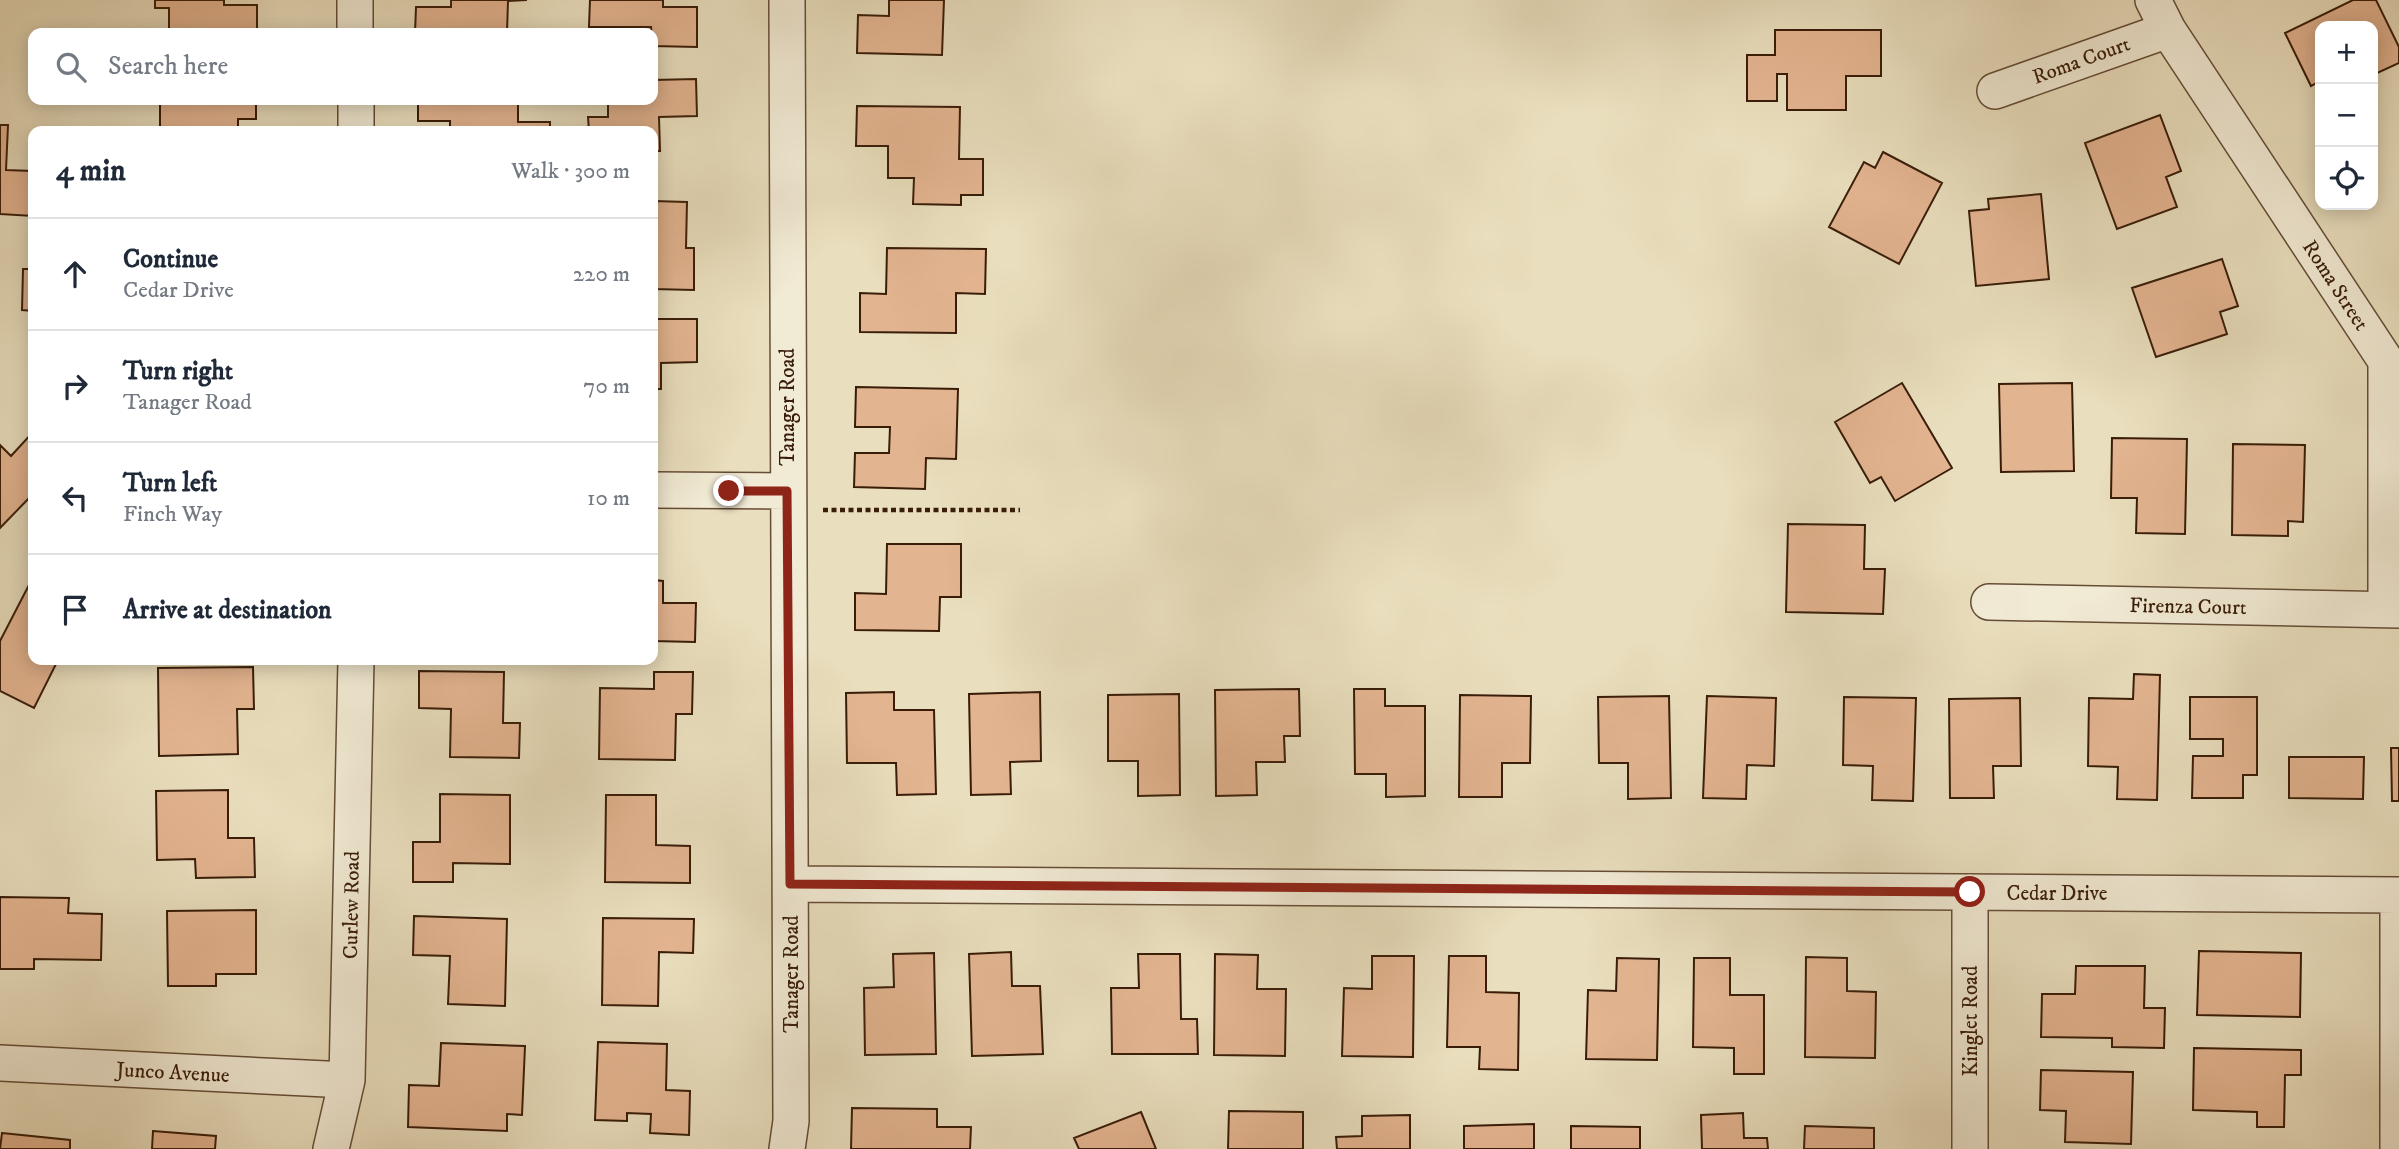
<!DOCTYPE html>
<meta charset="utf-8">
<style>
body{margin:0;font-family:"IM FELL DW Pica",serif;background:#f6f6f7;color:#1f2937}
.controls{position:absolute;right:21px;top:21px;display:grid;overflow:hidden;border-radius:14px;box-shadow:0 4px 18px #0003}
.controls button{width:63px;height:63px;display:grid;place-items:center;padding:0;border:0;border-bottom:2px solid #e0e1e3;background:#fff;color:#1f2937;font:35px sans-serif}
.stop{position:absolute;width:21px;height:21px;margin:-16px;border:5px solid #8f2418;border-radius:50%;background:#fff}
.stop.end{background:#8f2418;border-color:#fff;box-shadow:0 2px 7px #0008}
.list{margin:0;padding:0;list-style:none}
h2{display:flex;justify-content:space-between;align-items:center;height:91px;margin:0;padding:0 28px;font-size:30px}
h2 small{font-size:23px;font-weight:400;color:#747a83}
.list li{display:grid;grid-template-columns:46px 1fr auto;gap:21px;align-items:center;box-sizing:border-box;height:112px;padding:0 28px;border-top:2px solid #e0e1e3}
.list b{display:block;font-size:26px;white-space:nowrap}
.list p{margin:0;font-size:23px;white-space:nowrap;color:#747a83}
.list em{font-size:23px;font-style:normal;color:#747a83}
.icon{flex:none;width:38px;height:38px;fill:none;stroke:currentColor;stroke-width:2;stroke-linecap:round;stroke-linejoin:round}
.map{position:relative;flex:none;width:2399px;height:1149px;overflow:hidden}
.search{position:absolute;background:#fff;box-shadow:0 4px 18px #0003;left:28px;top:28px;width:630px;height:77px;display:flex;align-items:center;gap:18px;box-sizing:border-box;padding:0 24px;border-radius:14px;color:#747a83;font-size:26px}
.panel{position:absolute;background:#fff;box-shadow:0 4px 18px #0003;left:28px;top:126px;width:630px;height:539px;border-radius:14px}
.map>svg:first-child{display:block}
</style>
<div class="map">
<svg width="2399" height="1149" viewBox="0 0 2399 1149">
<rect width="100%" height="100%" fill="#e9debd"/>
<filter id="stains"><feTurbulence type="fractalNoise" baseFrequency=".00286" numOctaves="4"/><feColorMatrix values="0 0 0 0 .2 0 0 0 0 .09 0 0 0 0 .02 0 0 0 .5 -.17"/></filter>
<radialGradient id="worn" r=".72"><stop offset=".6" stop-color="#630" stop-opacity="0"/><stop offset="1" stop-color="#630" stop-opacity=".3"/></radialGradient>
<!-- building -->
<path fill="#e3b490" stroke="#391d09" stroke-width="2" d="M 155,0 L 224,0 L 224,5 L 257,5 L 257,33 L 169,33 L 169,8 L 155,8 Z
M 451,0 L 527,0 L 508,1 L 507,33 L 415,33 L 416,7 L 451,7 Z
M 590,0 L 663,0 L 663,7 L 697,7 L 697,47 L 653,46 L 651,27 L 589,27 Z
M 889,0 L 944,0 L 942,55 L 857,53 L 858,15 L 889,16 Z
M 2353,0 L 2376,0 L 2399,47 L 2399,63 L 2373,75 L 2373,26 L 2320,26 L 2320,81 L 2311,86 L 2285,33 Z
M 1775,30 L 1881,30 L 1881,76 L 1846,76 L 1846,110 L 1787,110 L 1787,74 L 1777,74 L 1777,101 L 1747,101 L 1747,55 L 1775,55 Z
M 696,79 L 697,116 L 659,117 L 660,151 L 653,151 L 653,131 L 589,131 L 588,117 L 608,117 L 608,100 L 653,100 L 653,80 Z
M 160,100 L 256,100 L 256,119 L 238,119 L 238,131 L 160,131 Z
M 418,100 L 518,100 L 518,122 L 550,122 L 550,131 L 450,131 L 450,121 L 418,121 Z
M 857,106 L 960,107 L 959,159 L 983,159 L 983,195 L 961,195 L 961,205 L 913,204 L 914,178 L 888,178 L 888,146 L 856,146 Z
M 2160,115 L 2181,171 L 2166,177 L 2177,207 L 2117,229 L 2085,143 Z
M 0,125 L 8,125 L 6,170 L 33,171 L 33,216 L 0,214 Z
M 1883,152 L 1942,183 L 1899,264 L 1829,227 L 1864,162 L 1875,168 Z
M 2041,194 L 2049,279 L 1976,286 L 1969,211 L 1989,209 L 1988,199 Z
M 653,201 L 687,202 L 686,248 L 694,248 L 694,290 L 653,289 Z
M 887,248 L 986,249 L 985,294 L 956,293 L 956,333 L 860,332 L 860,293 L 886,294 Z
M 2222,259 L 2238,306 L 2220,312 L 2227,334 L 2156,357 L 2132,288 Z
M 23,269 L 33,269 L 33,311 L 22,310 Z
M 653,319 L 697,319 L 697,362 L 661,363 L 661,389 L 653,389 Z
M 1902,383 L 1952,468 L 1895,501 L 1881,477 L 1870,483 L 1835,422 Z
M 2072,383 L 2074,471 L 2001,472 L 1999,384 Z
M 856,387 L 958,389 L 956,459 L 926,458 L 925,489 L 854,487 L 855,453 L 889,453 L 890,427 L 855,427 Z
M 33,432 L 33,494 L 0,528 L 0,445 L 11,456 Z
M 2112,438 L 2187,439 L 2185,534 L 2136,533 L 2137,498 L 2111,498 Z
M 2233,444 L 2305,445 L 2303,522 L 2288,521 L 2288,536 L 2232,535 Z
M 1788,524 L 1865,525 L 1864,569 L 1885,569 L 1883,614 L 1786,612 Z
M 887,544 L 961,544 L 961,597 L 940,597 L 939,631 L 855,630 L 855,593 L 886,594 Z
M 653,555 L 654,580 L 663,581 L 663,603 L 696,603 L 695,642 L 653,641 Z
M 30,583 L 33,585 L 33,660 L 58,660 L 34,708 L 0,691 L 0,641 Z
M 253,667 L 254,709 L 237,709 L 238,754 L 159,756 L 158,668 Z
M 419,671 L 504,672 L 503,723 L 520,723 L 519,758 L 450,757 L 451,709 L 419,708 Z
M 654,672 L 693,672 L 692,714 L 676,714 L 675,760 L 599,759 L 600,688 L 654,689 Z
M 2134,674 L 2160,675 L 2157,800 L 2117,799 L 2118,767 L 2088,766 L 2089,698 L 2133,699 Z
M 1299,689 L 1300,736 L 1284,736 L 1285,762 L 1256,762 L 1257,795 L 1216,796 L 1215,690 Z
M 1354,689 L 1385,689 L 1385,706 L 1425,706 L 1425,796 L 1386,797 L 1386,774 L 1355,774 Z
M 894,692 L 894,710 L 934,710 L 936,794 L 897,795 L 896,763 L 847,763 L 846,693 Z
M 1040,692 L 1041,761 L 1010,762 L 1011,794 L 971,795 L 969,694 Z
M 1179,694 L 1180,795 L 1138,796 L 1138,761 L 1108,761 L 1108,695 Z
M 1460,695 L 1531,696 L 1530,763 L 1502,763 L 1502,797 L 1459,797 Z
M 1669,696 L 1671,798 L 1628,799 L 1628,763 L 1599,763 L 1598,697 Z
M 1707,696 L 1776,698 L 1774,766 L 1747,765 L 1746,799 L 1703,798 Z
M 1844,697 L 1916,698 L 1913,801 L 1872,800 L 1873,766 L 1843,765 Z
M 2190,697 L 2257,697 L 2257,775 L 2243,775 L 2243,798 L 2192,798 L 2193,756 L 2223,756 L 2223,739 L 2190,739 Z
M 2020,698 L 2021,766 L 1993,766 L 1994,798 L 1950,798 L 1949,699 Z
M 2391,748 L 2399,748 L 2399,801 L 2392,801 Z
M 2289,757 L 2364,757 L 2363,799 L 2289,798 Z
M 228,790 L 228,838 L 254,838 L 255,877 L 196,878 L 195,859 L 157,860 L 156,791 Z
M 440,794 L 510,795 L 510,864 L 453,863 L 453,882 L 413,882 L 413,842 L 440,842 Z
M 606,795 L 656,795 L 656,845 L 690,846 L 690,883 L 605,882 Z
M 0,897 L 69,898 L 68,913 L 102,914 L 101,960 L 34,959 L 34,969 L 0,969 Z
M 256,910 L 256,974 L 216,974 L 216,986 L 168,986 L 167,911 Z
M 414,916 L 507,919 L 505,1006 L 448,1004 L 450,956 L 413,955 Z
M 603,918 L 694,919 L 693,953 L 659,952 L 658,1006 L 602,1005 Z
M 2199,951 L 2301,953 L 2300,1017 L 2197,1015 Z
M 1011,952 L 1012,986 L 1040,986 L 1043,1054 L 972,1056 L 969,954 Z
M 934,953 L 936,1054 L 865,1055 L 864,988 L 894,987 L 893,954 Z
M 1138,954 L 1180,954 L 1181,1019 L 1197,1019 L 1198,1054 L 1112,1054 L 1111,988 L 1139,988 Z
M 1215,954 L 1258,955 L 1257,989 L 1286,989 L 1285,1056 L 1214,1055 Z
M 1372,956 L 1414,956 L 1413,1057 L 1342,1056 L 1344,988 L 1372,989 Z
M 1449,956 L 1486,956 L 1486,992 L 1519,993 L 1518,1070 L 1479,1069 L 1480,1047 L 1447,1047 Z
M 1806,957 L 1847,958 L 1847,991 L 1876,992 L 1875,1058 L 1805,1057 Z
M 1617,958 L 1659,959 L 1657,1060 L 1586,1059 L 1588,990 L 1616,991 Z
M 1694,958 L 1730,958 L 1730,995 L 1764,995 L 1764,1074 L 1734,1074 L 1734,1048 L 1693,1047 Z
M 2076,966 L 2145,966 L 2144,1008 L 2165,1008 L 2164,1048 L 2112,1047 L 2112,1038 L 2041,1037 L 2042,994 L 2075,994 Z
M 598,1042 L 667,1044 L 666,1090 L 690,1091 L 689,1135 L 650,1133 L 651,1114 L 627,1113 L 627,1121 L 595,1120 Z
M 441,1043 L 525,1046 L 522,1115 L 507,1114 L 507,1131 L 408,1127 L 409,1085 L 439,1086 Z
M 2194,1048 L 2301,1050 L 2301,1075 L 2285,1075 L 2284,1127 L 2257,1127 L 2257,1112 L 2193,1110 Z
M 2041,1070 L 2133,1072 L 2131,1144 L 2065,1142 L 2066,1111 L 2040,1110 Z
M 852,1108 L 937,1109 L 937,1127 L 971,1127 L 970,1149 L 851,1149 Z
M 1229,1111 L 1303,1112 L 1303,1149 L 1228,1149 Z
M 1141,1112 L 1156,1149 L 1079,1149 L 1074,1138 Z
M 1743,1113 L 1744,1138 L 1767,1138 L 1768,1149 L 1702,1149 L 1701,1115 Z
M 1410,1115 L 1410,1149 L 1337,1149 L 1336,1137 L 1362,1136 L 1362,1116 Z
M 1534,1124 L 1534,1149 L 1464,1149 L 1464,1126 Z
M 1571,1126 L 1640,1127 L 1640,1149 L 1571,1149 Z
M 1805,1126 L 1874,1128 L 1874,1149 L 1804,1149 Z
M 153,1131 L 216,1136 L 215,1149 L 152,1149 Z
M 2,1133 L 70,1140 L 70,1149 L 0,1149 Z"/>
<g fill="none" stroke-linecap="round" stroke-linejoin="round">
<!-- minor casing -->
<g stroke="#654d36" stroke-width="38">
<path id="minor" d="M 355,0 L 355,33
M 2153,0 L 2168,30 L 2386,361 L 2386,609
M 1995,91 L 2168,30
M 356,100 L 356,131
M 653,490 L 787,491
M 1989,602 L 2399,610
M 791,884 L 2399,895
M 1970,892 L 1970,1149
M 0,1063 L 347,1080
M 331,1149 L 347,1080 L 356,660
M 787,1149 L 791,1121 L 787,0
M 2398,1149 L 2398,895"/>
</g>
<!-- path -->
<path stroke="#391d09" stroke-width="4.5" stroke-dasharray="5 3.5" stroke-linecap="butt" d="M 823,510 L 1020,510"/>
<!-- minor -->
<use href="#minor" stroke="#f1ead4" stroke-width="35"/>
</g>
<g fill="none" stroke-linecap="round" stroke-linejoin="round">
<!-- route -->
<path stroke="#8f2418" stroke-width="9" d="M 729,491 L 787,491 L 790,884 L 1970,892"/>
</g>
<g text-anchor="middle" stroke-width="6" stroke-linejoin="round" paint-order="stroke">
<!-- street labels -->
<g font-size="21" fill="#391d09" stroke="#f1ead4">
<text transform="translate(2081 60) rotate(-20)" y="7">Roma Court</text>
<text transform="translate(2336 285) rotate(57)" y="7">Roma Street</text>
<text transform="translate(787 407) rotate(-90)" y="7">Tanager Road</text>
<text transform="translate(2188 606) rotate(1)" y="7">Firenza Court</text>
<text x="2057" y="900">Cedar Drive</text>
<text transform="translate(351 905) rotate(-89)" y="7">Curlew Road</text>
<text transform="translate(791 974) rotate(-90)" y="7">Tanager Road</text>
<text transform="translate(1970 1021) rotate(-90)" y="7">Kinglet Road</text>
<text transform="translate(173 1072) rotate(3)" y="7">Junco Avenue</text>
</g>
</g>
<rect width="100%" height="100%" filter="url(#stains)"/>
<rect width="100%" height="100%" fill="url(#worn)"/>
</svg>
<div class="controls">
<button>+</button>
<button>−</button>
<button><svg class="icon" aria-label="locate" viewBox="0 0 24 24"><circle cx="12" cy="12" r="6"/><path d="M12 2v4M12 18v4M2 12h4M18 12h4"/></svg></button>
</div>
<div class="stop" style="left:1970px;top:892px"></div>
<div class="stop end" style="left:729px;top:491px"></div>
<div class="search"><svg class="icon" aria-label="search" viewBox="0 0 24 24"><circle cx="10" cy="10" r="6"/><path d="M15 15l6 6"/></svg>Search here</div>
<section class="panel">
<h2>4 min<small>Walk · 300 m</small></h2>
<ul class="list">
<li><svg class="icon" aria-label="ahead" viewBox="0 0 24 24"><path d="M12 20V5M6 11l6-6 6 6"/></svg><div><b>Continue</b><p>Cedar Drive</p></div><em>220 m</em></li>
<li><svg class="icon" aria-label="right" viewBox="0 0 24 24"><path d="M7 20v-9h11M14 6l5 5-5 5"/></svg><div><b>Turn right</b><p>Tanager Road</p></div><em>70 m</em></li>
<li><svg class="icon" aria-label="left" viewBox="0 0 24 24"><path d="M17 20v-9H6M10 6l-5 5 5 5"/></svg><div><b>Turn left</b><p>Finch Way</p></div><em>10 m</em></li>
<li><svg class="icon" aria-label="arrive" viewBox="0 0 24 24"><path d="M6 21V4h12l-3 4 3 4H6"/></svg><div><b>Arrive at destination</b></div></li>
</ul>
</section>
</div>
